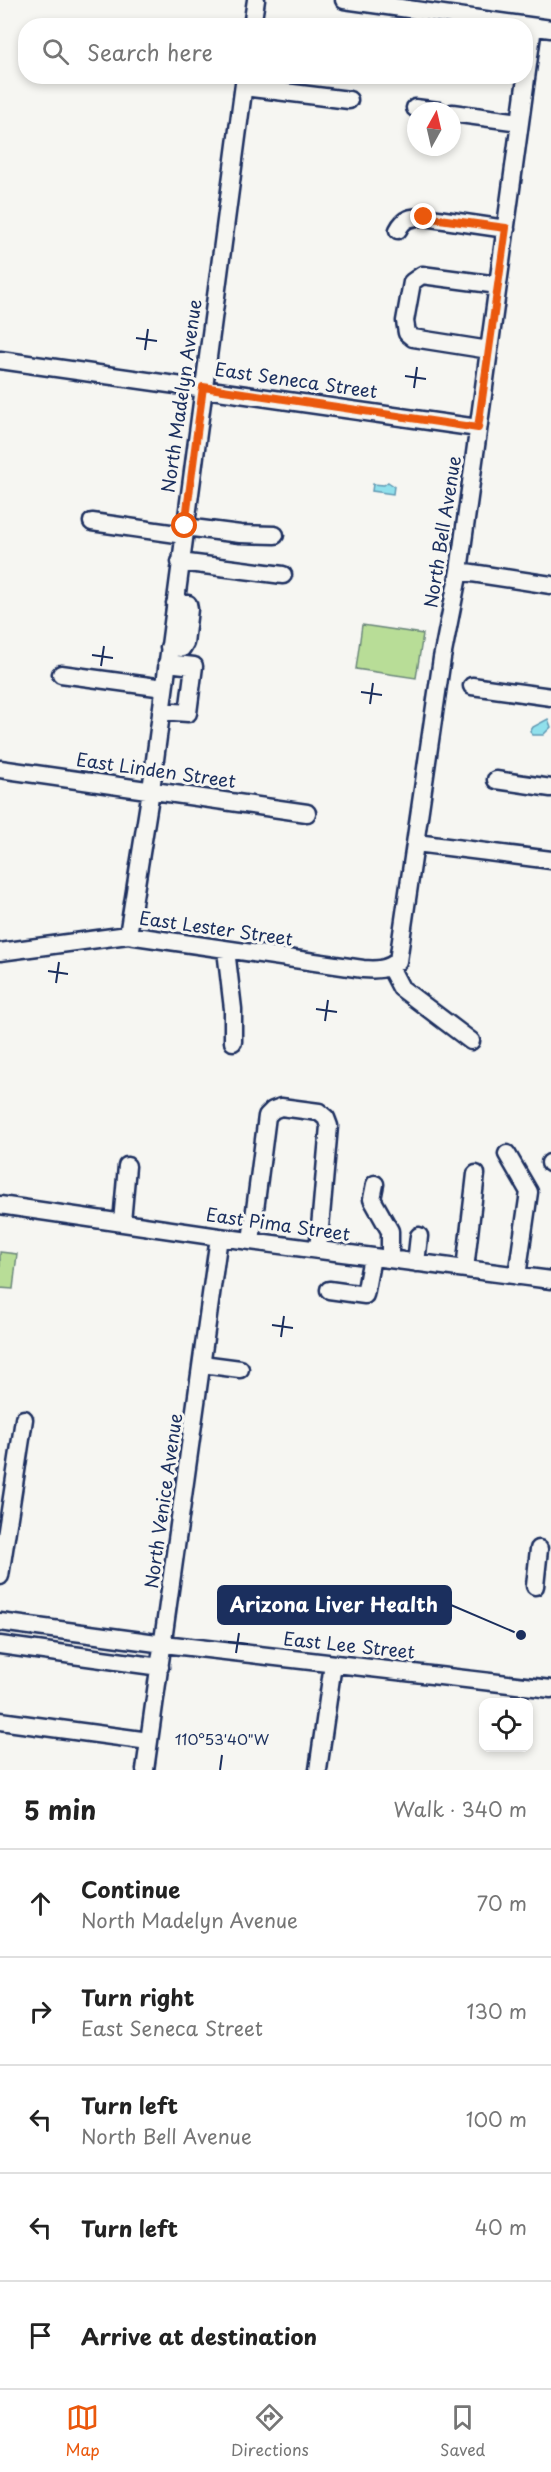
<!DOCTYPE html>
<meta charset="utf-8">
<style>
body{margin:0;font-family:"Playpen Sans",sans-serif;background:#f6f6f6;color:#222}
.controls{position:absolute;right:18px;bottom:18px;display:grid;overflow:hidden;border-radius:12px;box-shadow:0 3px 9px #0003}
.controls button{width:54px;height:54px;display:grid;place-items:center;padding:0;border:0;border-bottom:2px solid #e0e0e0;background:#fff;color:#222;font:30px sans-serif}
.compass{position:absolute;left:407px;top:102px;width:54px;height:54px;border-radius:50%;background:#fff;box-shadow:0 3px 9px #0003;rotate:8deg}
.stop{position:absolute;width:18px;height:18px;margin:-14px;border:4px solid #ea580c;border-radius:50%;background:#fff}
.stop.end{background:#ea580c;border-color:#fff;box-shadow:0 2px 6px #0008}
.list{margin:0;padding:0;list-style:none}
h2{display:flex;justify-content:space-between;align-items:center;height:78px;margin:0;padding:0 24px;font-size:26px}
h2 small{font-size:20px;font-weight:400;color:#767676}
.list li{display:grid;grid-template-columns:39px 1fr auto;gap:18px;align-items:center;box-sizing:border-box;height:108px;padding:0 24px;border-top:2px solid #e0e0e0}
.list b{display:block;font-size:22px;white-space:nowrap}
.list p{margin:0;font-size:20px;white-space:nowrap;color:#767676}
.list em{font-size:20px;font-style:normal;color:#767676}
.icon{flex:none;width:33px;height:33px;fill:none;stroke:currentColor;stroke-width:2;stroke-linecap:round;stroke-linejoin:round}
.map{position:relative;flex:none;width:551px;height:1770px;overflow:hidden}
.search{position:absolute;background:#fff;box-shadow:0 3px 9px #0003;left:18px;right:18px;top:18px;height:66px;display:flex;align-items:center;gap:15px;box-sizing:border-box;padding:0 21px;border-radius:24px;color:#767676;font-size:22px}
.sheet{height:618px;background:#fff}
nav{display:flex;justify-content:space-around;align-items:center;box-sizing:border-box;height:84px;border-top:2px solid #e0e0e0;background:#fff;font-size:16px;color:#767676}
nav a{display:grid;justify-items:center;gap:3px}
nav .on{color:#ea580c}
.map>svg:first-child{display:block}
</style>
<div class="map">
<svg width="551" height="1770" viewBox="0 0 551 1770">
<rect width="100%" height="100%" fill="#f6f6f2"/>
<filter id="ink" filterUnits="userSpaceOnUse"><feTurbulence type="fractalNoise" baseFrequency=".0167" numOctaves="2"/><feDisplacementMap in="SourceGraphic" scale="12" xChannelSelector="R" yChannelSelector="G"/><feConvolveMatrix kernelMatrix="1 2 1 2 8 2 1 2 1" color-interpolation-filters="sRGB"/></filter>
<g filter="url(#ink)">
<!-- green -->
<path fill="#b8dd97" stroke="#6a867a" stroke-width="1.5" d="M 362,625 L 423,634 L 416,678 L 356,669 Z
M 0,1252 L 17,1254 L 13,1289 L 0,1288 Z"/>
<!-- water -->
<path fill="#90e0ec" stroke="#6199b3" stroke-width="1.5" d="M 388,482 L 394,486 L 393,494 L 372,491 L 373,484 L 384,485 Z
M 548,719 L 551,727 L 543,735 L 533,735 L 530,732 L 533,727 Z"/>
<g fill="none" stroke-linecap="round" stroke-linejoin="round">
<!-- minor casing -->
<g stroke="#1b2f5e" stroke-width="21">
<path id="minor" d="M 344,0 L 551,29
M 252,26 L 256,0
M 244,87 L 349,100
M 415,108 L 439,111
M 452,113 L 520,122
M 398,230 C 404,218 411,217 424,217 L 506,229
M 489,350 L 413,338 L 407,333 L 405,321 L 412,282 L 422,275 L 498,285
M 0,360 L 478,428
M 92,522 L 184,535
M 185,527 L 240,534 L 275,535
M 180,562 L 283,575
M 459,571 L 551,585
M 169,647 L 182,648 L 185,643 L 189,609 L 188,604 L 175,603
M 61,674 L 164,688
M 472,686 L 551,697
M 161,711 L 188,713 L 194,666 L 167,663
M 0,769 L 307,813
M 496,780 L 551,788
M 416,843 L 551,860
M 128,935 L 151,790 L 245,76
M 226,950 L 233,1009 L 233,1042
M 0,952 L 128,935 L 363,969 C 377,970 387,970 398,961 L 442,658 L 459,571 L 533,27
M 390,967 L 401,988 L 471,1041
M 507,1154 L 529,1192 L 517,1276
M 550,1163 L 551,1163
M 375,1184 L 372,1199 L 390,1231 L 390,1259
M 0,1205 L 219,1237 L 551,1280
M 122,1222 L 127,1166
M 251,1241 L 267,1116 L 273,1110 L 281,1107 L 319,1112 L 326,1118 L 329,1126 L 318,1250
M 416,1263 L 419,1236
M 465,1269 L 476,1174
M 329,1290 L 365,1295 L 372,1257
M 202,1364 L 240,1369
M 0,1576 L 24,1419
M 535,1586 L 539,1549
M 0,1622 L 164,1644 L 551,1689
M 0,1645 L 160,1667
M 0,1721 L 149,1741
M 145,1770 L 219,1237
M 318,1770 L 333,1664"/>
</g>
<!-- minor -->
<use href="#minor" stroke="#f6f6f2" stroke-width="16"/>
</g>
</g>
<g fill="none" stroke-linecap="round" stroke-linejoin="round" filter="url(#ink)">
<!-- route -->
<path stroke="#ea580c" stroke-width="8" d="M 185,526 L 203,387 L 478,428 L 506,228 L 424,217"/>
</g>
<!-- ticks -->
<path fill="none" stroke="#1b2f5e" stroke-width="2" d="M 136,338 L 157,341M 145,350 L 148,329M 405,376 L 426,379M 414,388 L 417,367M 92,655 L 113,658M 101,666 L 104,646M 361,692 L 382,695M 370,704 L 373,683M 48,971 L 68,974M 56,983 L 59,962M 316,1009 L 337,1012M 325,1021 L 328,1000M 272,1325 L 293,1328M 281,1337 L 284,1316M 228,1642 L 248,1644M 236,1653 L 239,1633M 220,1770 L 222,1755"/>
<g text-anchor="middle" stroke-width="6" stroke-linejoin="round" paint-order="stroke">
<!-- street labels -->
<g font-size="18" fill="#1b2f5e" stroke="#f6f6f2">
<text transform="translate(296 381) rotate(8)" y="6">East Seneca Street</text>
<text transform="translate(182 396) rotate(-82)" y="6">North Madelyn Avenue</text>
<text transform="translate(443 532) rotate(-81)" y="6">North Bell Avenue</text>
<text transform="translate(156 771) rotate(8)" y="6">East Linden Street</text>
<text transform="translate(216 929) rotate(8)" y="6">East Lester Street</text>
<text transform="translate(278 1225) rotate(8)" y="6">East Pima Street</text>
<text transform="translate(164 1501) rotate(-82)" y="6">North Venice Avenue</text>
<text transform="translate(349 1646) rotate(6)" y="6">East Lee Street</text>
</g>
</g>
<g font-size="15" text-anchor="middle" fill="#1b2f5e" stroke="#f6f6f2" stroke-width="6" stroke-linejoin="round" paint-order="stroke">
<text x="222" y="1745">110°53'40"W</text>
</g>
<!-- callouts -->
<path fill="none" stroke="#1b2f5e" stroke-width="2" d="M521 1635L451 1605"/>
<circle fill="#1b2f5e" stroke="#f6f6f2" stroke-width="2" cx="521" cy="1635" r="6"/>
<rect fill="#1b2f5e" stroke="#1b2f5e" stroke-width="2" x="218" y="1586" width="233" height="38" rx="6"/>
<g font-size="20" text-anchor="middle" font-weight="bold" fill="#fff">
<text x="334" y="1612">Arizona Liver Health</text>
</g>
</svg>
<div class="controls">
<button><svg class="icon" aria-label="locate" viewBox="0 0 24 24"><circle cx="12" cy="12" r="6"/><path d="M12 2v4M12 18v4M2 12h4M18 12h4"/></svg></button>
</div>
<svg class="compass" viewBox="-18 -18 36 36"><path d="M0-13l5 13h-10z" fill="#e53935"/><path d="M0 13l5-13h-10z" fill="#767676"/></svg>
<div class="stop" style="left:185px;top:526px"></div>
<div class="stop end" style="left:424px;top:217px"></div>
<div class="search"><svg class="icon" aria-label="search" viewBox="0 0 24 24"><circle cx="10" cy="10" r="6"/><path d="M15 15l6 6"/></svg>Search here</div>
</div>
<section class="sheet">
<h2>5 min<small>Walk · 340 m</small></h2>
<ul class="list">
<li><svg class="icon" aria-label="ahead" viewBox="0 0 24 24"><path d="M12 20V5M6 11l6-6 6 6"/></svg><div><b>Continue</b><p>North Madelyn Avenue</p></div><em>70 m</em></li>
<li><svg class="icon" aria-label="right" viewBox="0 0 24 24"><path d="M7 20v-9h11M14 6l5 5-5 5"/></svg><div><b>Turn right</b><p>East Seneca Street</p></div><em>130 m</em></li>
<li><svg class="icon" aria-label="left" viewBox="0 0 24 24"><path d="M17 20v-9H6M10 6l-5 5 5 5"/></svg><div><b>Turn left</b><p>North Bell Avenue</p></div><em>100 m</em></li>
<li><svg class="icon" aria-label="left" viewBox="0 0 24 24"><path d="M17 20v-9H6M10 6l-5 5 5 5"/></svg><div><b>Turn left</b></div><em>40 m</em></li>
<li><svg class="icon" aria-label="arrive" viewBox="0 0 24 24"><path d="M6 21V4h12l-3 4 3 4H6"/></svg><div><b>Arrive at destination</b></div></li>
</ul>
</section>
<nav>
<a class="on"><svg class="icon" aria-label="map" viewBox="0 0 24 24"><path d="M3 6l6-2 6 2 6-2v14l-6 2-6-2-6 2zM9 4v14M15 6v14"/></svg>Map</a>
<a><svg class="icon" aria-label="directions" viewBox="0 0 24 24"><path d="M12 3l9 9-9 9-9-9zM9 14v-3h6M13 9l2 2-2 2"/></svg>Directions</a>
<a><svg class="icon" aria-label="saved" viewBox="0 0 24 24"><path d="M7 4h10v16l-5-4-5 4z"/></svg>Saved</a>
</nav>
